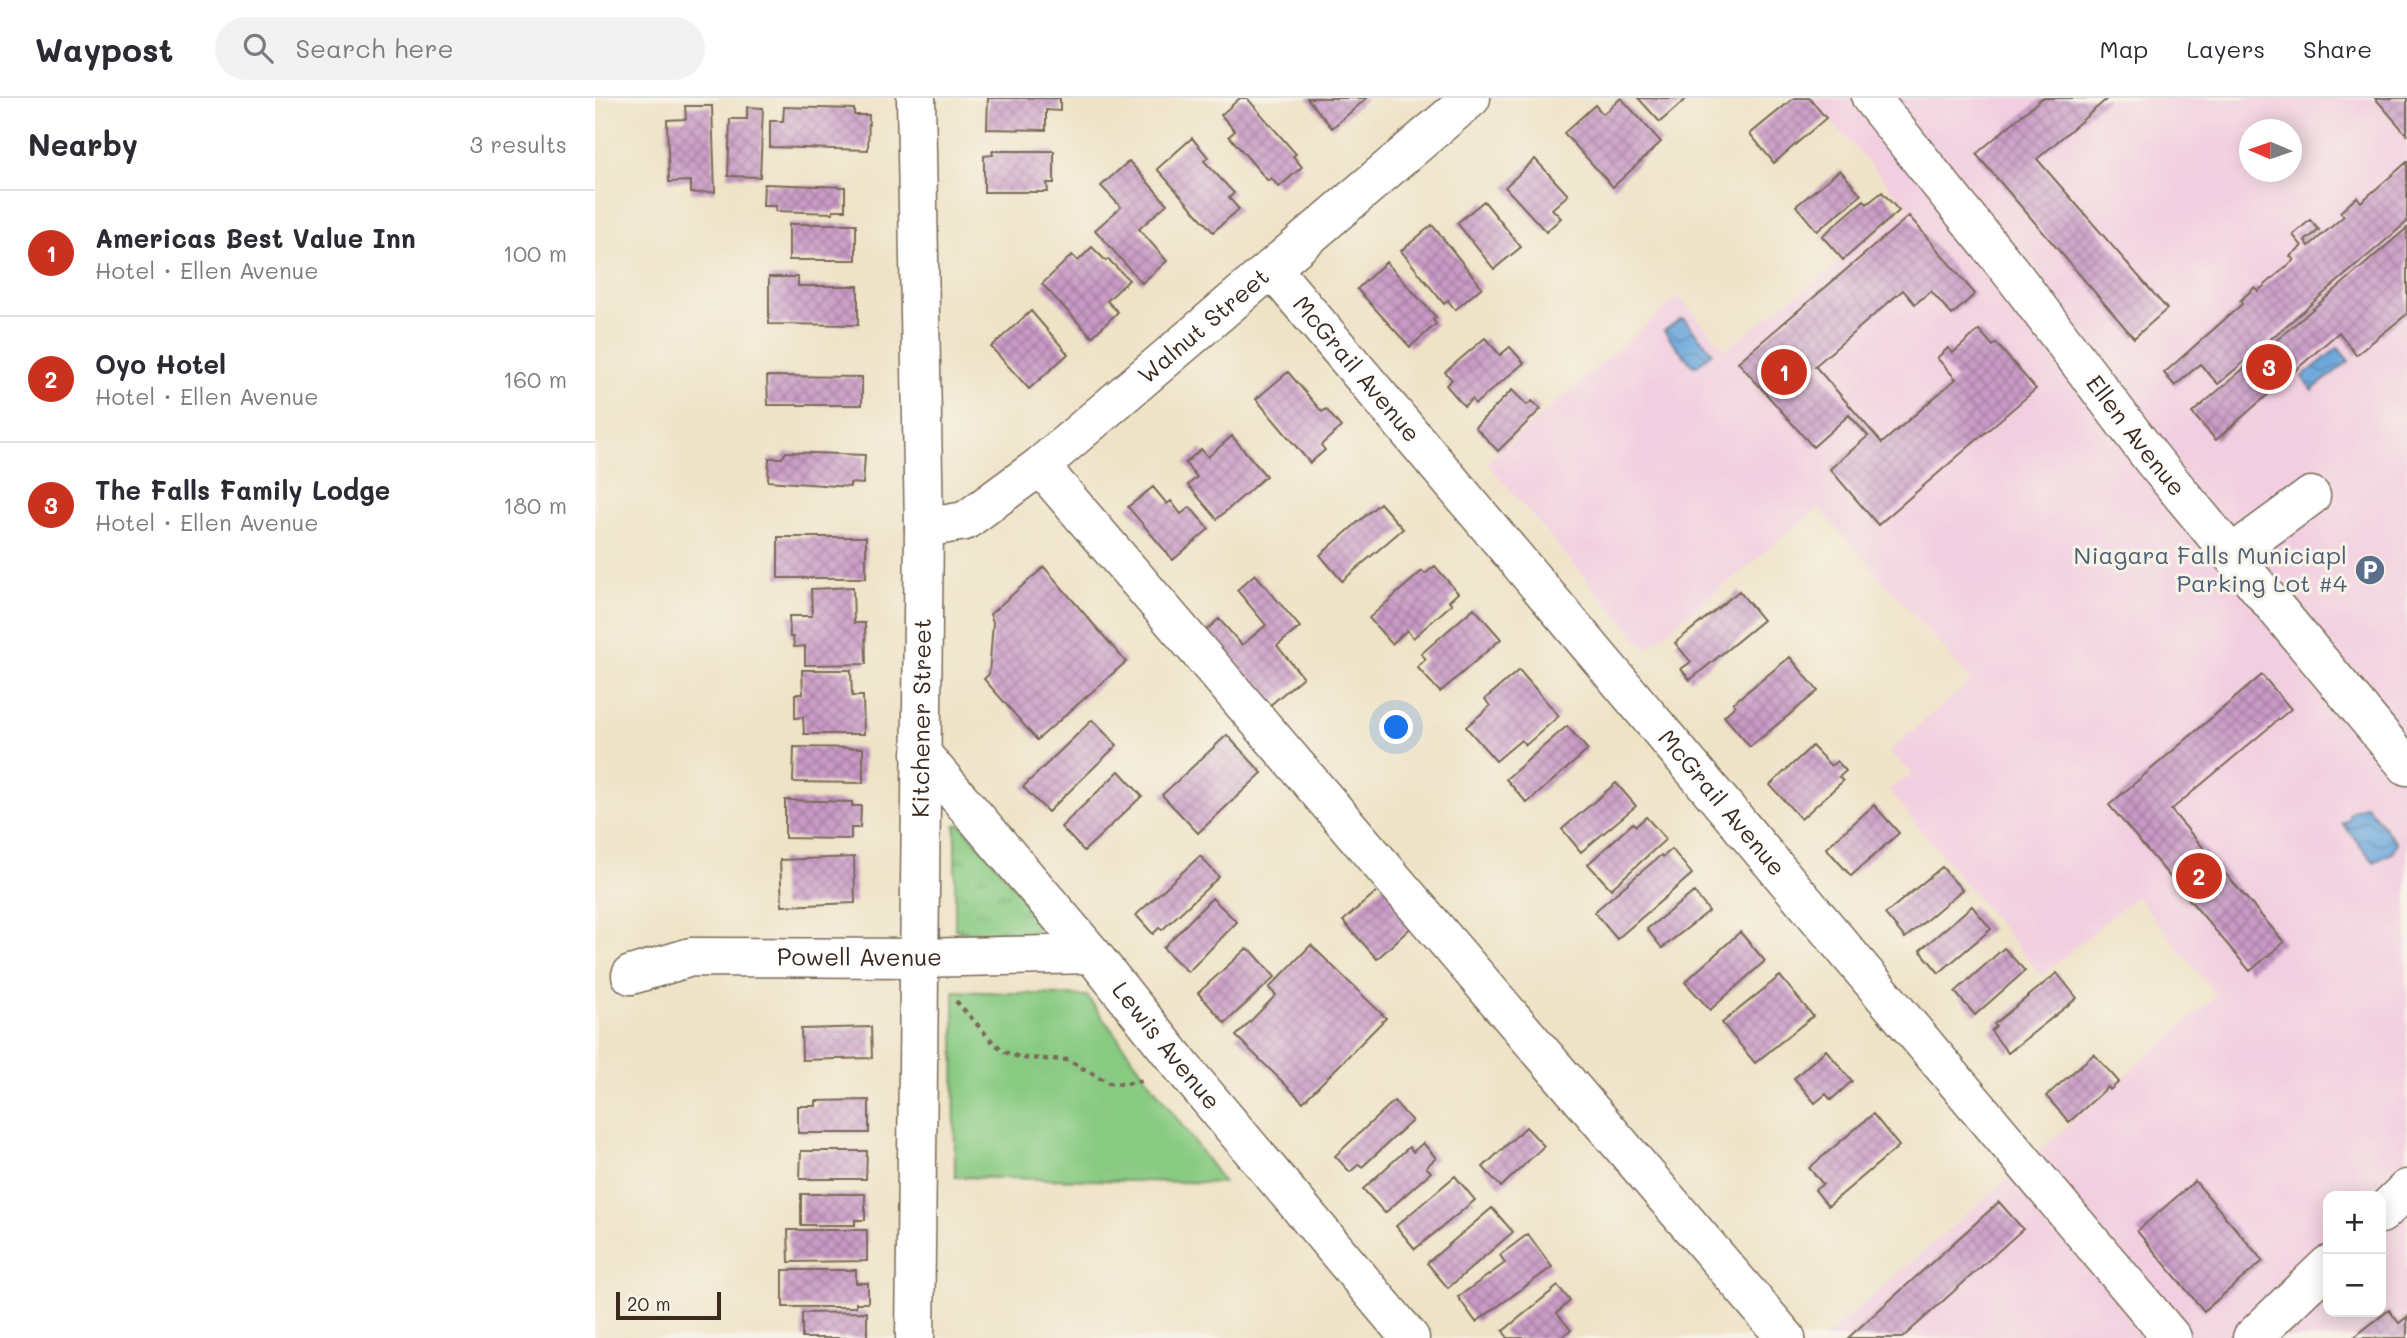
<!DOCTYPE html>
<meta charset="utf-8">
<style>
body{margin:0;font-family:Mali,sans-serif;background:#f2f2f3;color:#2b2b33}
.controls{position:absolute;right:21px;bottom:21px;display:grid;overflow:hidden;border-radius:14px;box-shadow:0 4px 18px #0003}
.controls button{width:63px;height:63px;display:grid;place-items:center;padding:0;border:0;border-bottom:2px solid #e1e1e2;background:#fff;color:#2b2b33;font:35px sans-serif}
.compass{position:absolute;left:1644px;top:21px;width:63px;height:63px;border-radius:50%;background:#fff;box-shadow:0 4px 18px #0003;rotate:272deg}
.scale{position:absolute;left:21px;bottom:18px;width:105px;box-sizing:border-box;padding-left:7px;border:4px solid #3b2a1e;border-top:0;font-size:19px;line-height:24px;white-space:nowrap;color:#3b2a1e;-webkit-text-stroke:5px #f7f3e8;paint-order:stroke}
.you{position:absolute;left:802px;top:630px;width:24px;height:24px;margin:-18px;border:5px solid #fff;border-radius:50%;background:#1a73e8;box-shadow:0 0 0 10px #1a73e833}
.badge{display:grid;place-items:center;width:46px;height:46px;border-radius:50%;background:#c8321e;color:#fff;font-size:23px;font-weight:700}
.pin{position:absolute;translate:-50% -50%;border:4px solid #fff;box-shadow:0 2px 7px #0006}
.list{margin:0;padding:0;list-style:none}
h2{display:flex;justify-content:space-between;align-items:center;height:91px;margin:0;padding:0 28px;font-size:30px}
h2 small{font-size:23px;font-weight:400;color:#7c7c81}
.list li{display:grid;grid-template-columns:46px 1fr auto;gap:21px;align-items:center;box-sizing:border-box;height:126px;padding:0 28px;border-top:2px solid #e1e1e2}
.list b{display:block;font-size:26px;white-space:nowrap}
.list p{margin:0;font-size:23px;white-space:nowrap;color:#7c7c81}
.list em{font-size:23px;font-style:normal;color:#7c7c81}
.icon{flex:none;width:38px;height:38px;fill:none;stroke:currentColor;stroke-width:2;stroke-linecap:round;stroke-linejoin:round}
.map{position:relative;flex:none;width:1812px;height:1240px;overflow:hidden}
header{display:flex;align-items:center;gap:42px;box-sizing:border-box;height:98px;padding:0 35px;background:#fff;border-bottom:2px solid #e1e1e2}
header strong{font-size:33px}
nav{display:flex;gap:38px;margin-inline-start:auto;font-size:24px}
.search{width:490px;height:63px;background:#f2f2f3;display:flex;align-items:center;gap:18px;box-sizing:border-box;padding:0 24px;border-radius:38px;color:#7c7c81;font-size:26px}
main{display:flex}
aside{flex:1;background:#fff}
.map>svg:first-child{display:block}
</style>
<header>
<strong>Waypost</strong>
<div class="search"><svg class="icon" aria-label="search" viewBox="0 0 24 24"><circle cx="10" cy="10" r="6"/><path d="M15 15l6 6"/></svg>Search here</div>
<nav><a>Map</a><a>Layers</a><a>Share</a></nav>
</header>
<main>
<aside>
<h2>Nearby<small>3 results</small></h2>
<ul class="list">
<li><span class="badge">1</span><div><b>Americas Best Value Inn</b><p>Hotel · Ellen Avenue</p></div><em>100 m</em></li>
<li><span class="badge">2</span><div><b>Oyo Hotel</b><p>Hotel · Ellen Avenue</p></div><em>160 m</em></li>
<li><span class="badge">3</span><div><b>The Falls Family Lodge</b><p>Hotel · Ellen Avenue</p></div><em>180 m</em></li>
</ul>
</aside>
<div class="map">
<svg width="1812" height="1240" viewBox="0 0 1812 1240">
<defs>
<pattern id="grass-tufts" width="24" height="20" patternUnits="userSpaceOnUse" patternTransform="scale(1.75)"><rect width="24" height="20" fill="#88ca82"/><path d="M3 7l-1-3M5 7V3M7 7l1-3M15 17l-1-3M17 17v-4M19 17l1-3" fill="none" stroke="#70a46a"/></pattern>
<pattern id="water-waves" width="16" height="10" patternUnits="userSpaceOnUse" patternTransform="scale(1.75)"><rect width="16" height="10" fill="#6ca7dc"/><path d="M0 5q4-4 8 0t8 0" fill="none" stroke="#5a88b2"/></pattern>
<pattern id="building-cross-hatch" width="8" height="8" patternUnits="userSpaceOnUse" patternTransform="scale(1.75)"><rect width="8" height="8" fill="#c99ac6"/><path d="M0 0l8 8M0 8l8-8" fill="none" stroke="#a47ea0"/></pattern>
</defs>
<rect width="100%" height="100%" fill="#f7f3e8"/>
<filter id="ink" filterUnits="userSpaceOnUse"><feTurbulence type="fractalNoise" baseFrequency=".0143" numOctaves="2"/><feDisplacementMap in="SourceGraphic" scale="14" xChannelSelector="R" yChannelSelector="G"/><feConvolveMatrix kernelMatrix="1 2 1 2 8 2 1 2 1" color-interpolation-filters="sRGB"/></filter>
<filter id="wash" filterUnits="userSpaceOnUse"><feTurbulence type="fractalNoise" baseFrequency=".00686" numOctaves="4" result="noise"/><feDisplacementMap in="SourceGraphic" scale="28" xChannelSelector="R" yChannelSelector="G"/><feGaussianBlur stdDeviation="1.57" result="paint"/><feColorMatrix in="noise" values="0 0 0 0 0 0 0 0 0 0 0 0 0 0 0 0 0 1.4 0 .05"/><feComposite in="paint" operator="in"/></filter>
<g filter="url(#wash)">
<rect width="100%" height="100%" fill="#efe3c7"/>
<!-- built -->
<path fill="#f2cfe0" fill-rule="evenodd" d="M 1215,0 L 1812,0 L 1812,1240 L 1229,1240 L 1622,898 L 1541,798 L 1447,878 L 1293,692 L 1318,676 L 1294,654 L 1376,582 L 1224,410 L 1051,551 L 892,365 L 1084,198 L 1130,252 L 1314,110 ZM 1654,32 L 1696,32 L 1696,74 L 1654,74 ZM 1733,1098 L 1786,1098 L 1786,1214 L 1733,1214 Z"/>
<!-- grass -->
<path fill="url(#grass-tufts)" stroke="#627a50" stroke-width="2" d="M 366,726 L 441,814 L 445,825 L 437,835 L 370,835 L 360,831 L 360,727 Z"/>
<!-- green -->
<path fill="#88ca82" stroke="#627a50" stroke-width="2" d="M 359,893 L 492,898 L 629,1085 L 360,1079 Z"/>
<!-- water -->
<path fill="url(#water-waves)" stroke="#54687d" stroke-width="2" d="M 1085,221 L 1089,221 L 1117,254 L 1102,268 L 1097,267 L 1069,233 Z
M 1743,250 L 1754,263 L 1717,292 L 1707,279 Z
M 1771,707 L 1802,745 L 1797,755 L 1779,764 L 1747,725 L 1753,722 L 1755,714 Z"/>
<g id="blocks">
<!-- building -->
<path fill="url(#building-cross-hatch)" d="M 393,0 L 465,0 L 465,13 L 451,12 L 451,32 L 392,31 Z
M 645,0 L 652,0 L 701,56 L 698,58 L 707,69 L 684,89 L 676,80 L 673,83 L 634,38 L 640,33 L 626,17 Z
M 712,0 L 772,0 L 737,30 Z
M 1026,0 L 1066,44 L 1018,89 L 969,35 L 1000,7 L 1008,16 Z
M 1043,0 L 1092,0 L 1065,24 Z
M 1199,0 L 1214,0 L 1231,20 L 1179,65 L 1155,36 Z
M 1447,0 L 1513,0 L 1442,61 L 1572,211 L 1539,240 L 1381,56 Z
M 1780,0 L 1812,0 L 1812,37 Z
M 90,8 L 117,8 L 120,94 L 96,95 L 96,83 L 74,84 L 72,22 L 91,21 Z
M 152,9 L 168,10 L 165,79 L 133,78 L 135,21 L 152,21 Z
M 189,9 L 259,11 L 259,17 L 274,17 L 273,52 L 175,49 L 175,23 L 188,23 Z
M 597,40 L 613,59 L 609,63 L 639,95 L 634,100 L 644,111 L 618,134 L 562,71 Z
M 397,53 L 459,53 L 459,85 L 452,85 L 453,94 L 389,94 L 389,58 L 398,57 Z
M 940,61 L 973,97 L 957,111 L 966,120 L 951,134 L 910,89 Z
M 534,63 L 572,106 L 544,131 L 572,163 L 547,185 L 500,132 L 526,109 L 506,88 Z
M 1812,64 L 1812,124 L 1623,286 L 1605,266 L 1580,288 L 1569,275 L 1647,206 L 1645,203 L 1660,189 L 1663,193 L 1699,162 L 1695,158 L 1707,148 L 1698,137 L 1715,122 L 1724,132 L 1710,143 L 1714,148 L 1749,118 L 1745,114 L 1762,99 L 1766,104 Z
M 1245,72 L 1266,97 L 1222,133 L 1201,108 Z
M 169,86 L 250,89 L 250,112 L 238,112 L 238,115 L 181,113 L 181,108 L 168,108 Z
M 1287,94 L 1304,113 L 1248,162 L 1227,138 L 1269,102 L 1272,106 Z
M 889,103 L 926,149 L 899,171 L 862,125 Z
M 1314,118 L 1380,196 L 1357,217 L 1336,193 L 1320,206 L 1308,192 L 1220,268 L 1287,345 L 1361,281 L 1342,260 L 1353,250 L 1358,255 L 1384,232 L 1398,248 L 1401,245 L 1441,291 L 1283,427 L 1235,371 L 1273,338 L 1254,317 L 1218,349 L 1143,264 Z
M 194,126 L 261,126 L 261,162 L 194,162 Z
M 837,127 L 887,189 L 860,212 L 853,202 L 849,206 L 806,153 Z
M 1812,130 L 1812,216 L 1761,257 L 1744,234 L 1621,342 L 1597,315 Z
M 497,149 L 511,163 L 513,161 L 534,182 L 512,203 L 523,214 L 497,239 L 447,186 L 477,157 L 483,163 Z
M 791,164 L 841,219 L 838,222 L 841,226 L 815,249 L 762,191 Z
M 174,179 L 203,179 L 203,188 L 263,188 L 263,227 L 174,226 Z
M 436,213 L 473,256 L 434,291 L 396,249 Z
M 890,240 L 905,257 L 915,249 L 929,265 L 880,306 L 877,301 L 869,308 L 851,287 L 857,282 L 850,274 Z
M 693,274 L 727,314 L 731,311 L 746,329 L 726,347 L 730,352 L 715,365 L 661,301 Z
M 172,278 L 267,279 L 267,307 L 173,307 Z
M 917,292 L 932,307 L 937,303 L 946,311 L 903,353 L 880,329 Z
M 637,338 L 671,378 L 622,421 L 593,387 L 602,379 L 590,365 L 606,351 L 613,359 Z
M 191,354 L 270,357 L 268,386 L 255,385 L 255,389 L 173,383 L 174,360 L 187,360 Z
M 558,389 L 572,406 L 576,403 L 586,416 L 595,409 L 614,431 L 578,462 L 533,409 Z
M 785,405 L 808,431 L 747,483 L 725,457 Z
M 183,439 L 271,439 L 271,480 L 183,480 Z
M 840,468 L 863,495 L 854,503 L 857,506 L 818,540 L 812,532 L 797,546 L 774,520 L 827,473 L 830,476 Z
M 449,469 L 531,564 L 442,642 L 389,581 L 394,576 L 398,524 L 395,516 Z
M 660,476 L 705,529 L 682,548 L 708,579 L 673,609 L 609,534 L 624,521 L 647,547 L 671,527 L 642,492 Z
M 258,489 L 259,525 L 270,525 L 271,566 L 210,567 L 210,548 L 199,549 L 198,539 L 195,539 L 194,518 L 217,518 L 216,491 Z
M 1144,493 L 1168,522 L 1095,582 L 1086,571 L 1096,564 L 1080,545 Z
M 879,510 L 906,541 L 845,594 L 822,569 L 831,561 L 826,556 Z
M 1195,559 L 1223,593 L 1155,649 L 1129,618 L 1140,608 L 1138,605 Z
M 207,572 L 256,572 L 257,598 L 268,598 L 269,636 L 209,636 L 208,619 L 200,620 L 200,596 L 208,596 Z
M 924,572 L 964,618 L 931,647 L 926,642 L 901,663 L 871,629 L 895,608 L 890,601 Z
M 1667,577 L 1696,611 L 1576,712 L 1689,844 L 1655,873 L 1514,707 Z
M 497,622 L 522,647 L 453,714 L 428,689 Z
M 972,628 L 993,652 L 932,705 L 911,681 Z
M 632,637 L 667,675 L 603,735 L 567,697 Z
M 1217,648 L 1236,668 L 1242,663 L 1251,673 L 1244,679 L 1248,683 L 1206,721 L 1175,687 Z
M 199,649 L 268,650 L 268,685 L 198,684 Z
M 524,673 L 547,698 L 489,753 L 466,729 Z
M 1021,685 L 1041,708 L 986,754 L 967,731 Z
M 190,702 L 257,704 L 257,708 L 266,708 L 265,730 L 256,730 L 256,741 L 190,740 Z
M 1279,707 L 1304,735 L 1256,778 L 1231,750 Z
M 1051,719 L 1071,741 L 1016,791 L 993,766 L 1038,725 L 1041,728 Z
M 1077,751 L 1097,776 L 1022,841 L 999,814 L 1066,757 L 1068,759 Z
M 605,758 L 624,779 L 567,832 L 564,830 L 558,836 L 541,817 Z
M 259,759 L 260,805 L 187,808 L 185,762 Z
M 1347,769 L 1367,792 L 1310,840 L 1290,816 Z
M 789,787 L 822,824 L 782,861 L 748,823 Z
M 1099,794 L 1114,813 L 1067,850 L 1052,831 Z
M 617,800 L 642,824 L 593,874 L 568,850 Z
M 1377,808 L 1396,831 L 1344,875 L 1325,852 Z
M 1145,834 L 1170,863 L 1115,912 L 1090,884 Z
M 716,847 L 791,920 L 708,1004 L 641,938 L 681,897 L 674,890 Z
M 1409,850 L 1430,873 L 1380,917 L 1360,894 Z
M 651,851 L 657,853 L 680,879 L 630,925 L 603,895 Z
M 1462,875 L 1482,900 L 1413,955 L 1396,933 L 1401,928 L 1399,926 Z
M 1185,878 L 1218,918 L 1160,965 L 1127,925 Z
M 276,929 L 277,960 L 207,962 L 206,931 Z
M 1231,952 L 1257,983 L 1236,1002 L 1231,996 L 1220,1005 L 1199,980 Z
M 1499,956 L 1524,984 L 1515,992 L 1513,989 L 1474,1024 L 1451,998 Z
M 274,1002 L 274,1035 L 203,1035 L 203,1008 L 221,1008 L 221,1003 Z
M 799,1003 L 817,1023 L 767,1069 L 764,1066 L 755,1074 L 740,1058 Z
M 1278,1016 L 1304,1048 L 1233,1108 L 1220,1092 L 1228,1086 L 1214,1070 Z
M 931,1029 L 949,1048 L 906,1089 L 888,1069 Z
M 828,1045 L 841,1060 L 831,1069 L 836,1074 L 790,1115 L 768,1091 L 814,1049 L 818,1054 Z
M 206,1053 L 272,1053 L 271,1081 L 205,1081 Z
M 860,1078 L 880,1102 L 820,1151 L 801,1128 Z
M 1600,1083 L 1668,1163 L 1609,1213 L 1542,1133 Z
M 206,1096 L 270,1096 L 270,1122 L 260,1122 L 260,1127 L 206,1127 Z
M 1404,1104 L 1428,1131 L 1307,1240 L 1253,1240 Z
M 897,1110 L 918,1134 L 853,1190 L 832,1165 Z
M 193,1132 L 272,1132 L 272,1163 L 194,1164 Z
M 933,1136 L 957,1169 L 881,1224 L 863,1199 L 910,1165 L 905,1157 Z
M 188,1172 L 261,1172 L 261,1185 L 273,1185 L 273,1205 L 261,1205 L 261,1209 L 188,1209 Z
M 963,1188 L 975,1203 L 962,1215 L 976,1232 L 966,1240 L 913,1240 L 908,1233 Z
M 1794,1212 L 1804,1225 L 1812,1219 L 1812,1240 L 1758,1240 Z
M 272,1214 L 272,1240 L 207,1240 L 207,1215 Z"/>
</g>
</g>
<g filter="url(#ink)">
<use href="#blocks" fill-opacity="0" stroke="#7a6b59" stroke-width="2"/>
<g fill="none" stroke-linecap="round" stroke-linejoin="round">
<!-- minor casing -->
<g stroke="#7a6b59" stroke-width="41">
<g id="minor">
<path id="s1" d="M 1276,0 L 1419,178 L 1557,361 L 1812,668"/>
<path id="s2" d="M 677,171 L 1577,1240"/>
<path d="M 445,368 L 1191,1240"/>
<path id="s3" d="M 329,430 L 370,423 L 445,368 L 876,0"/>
<path d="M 1637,456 L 1716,398"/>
<path id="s4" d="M 326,655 L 497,856 L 588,970 L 815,1240"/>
<path id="s5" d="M 36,877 L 96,859 L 323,860 L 497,856"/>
<path d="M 1786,1116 L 1812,1091"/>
<path id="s6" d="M 320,1240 L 329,430 L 321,0"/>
<path d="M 1657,1240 L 1733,1167"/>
</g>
</g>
<!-- path -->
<path stroke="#7a6b59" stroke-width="4.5" stroke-dasharray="5 5" stroke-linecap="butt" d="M 361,903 L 397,943 L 410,954 L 426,960 L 473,962 L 514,985 L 530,986 L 550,982"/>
<!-- minor -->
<use href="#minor" stroke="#fff" stroke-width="38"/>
</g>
</g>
<!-- icons -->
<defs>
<g id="parking-disc" transform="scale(1.575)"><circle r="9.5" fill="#5c6f8a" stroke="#f7f3e8"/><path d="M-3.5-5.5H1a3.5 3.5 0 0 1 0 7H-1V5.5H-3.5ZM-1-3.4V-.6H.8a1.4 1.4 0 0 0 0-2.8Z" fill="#fff"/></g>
</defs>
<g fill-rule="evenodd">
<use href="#parking-disc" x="1775" y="472"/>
</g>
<g text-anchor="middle" stroke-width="6" stroke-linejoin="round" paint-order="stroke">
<!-- street labels -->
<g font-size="24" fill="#3b2a1e" stroke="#f7f3e8">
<text dy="8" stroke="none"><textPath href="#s3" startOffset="350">Walnut Street</textPath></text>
<text dy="8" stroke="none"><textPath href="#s2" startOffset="131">McGrail Avenue</textPath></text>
<text dy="8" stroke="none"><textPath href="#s1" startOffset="429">Ellen Avenue</textPath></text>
<text dy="8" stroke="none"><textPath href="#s6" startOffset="620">Kitchener Street</textPath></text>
<text dy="8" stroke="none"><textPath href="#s2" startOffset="698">McGrail Avenue</textPath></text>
<text dy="8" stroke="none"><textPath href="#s5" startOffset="231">Powell Avenue</textPath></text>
<text dy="8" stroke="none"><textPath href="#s4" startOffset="382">Lewis Avenue</textPath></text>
</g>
<!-- service labels -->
<g font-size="24" fill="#4e5e75" stroke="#f7f3e8" text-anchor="end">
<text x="1752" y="466">Niagara Falls Municiapl<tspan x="1752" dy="28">Parking Lot #4</tspan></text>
</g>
</g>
</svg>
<div class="controls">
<button>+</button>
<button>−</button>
</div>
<svg class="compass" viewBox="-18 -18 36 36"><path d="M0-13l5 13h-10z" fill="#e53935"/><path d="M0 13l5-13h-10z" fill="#7c7c81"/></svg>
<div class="scale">20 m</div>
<div class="you"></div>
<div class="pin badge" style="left:1189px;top:274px">1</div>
<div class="pin badge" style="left:1604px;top:778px">2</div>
<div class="pin badge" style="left:1674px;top:269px">3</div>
</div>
</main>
